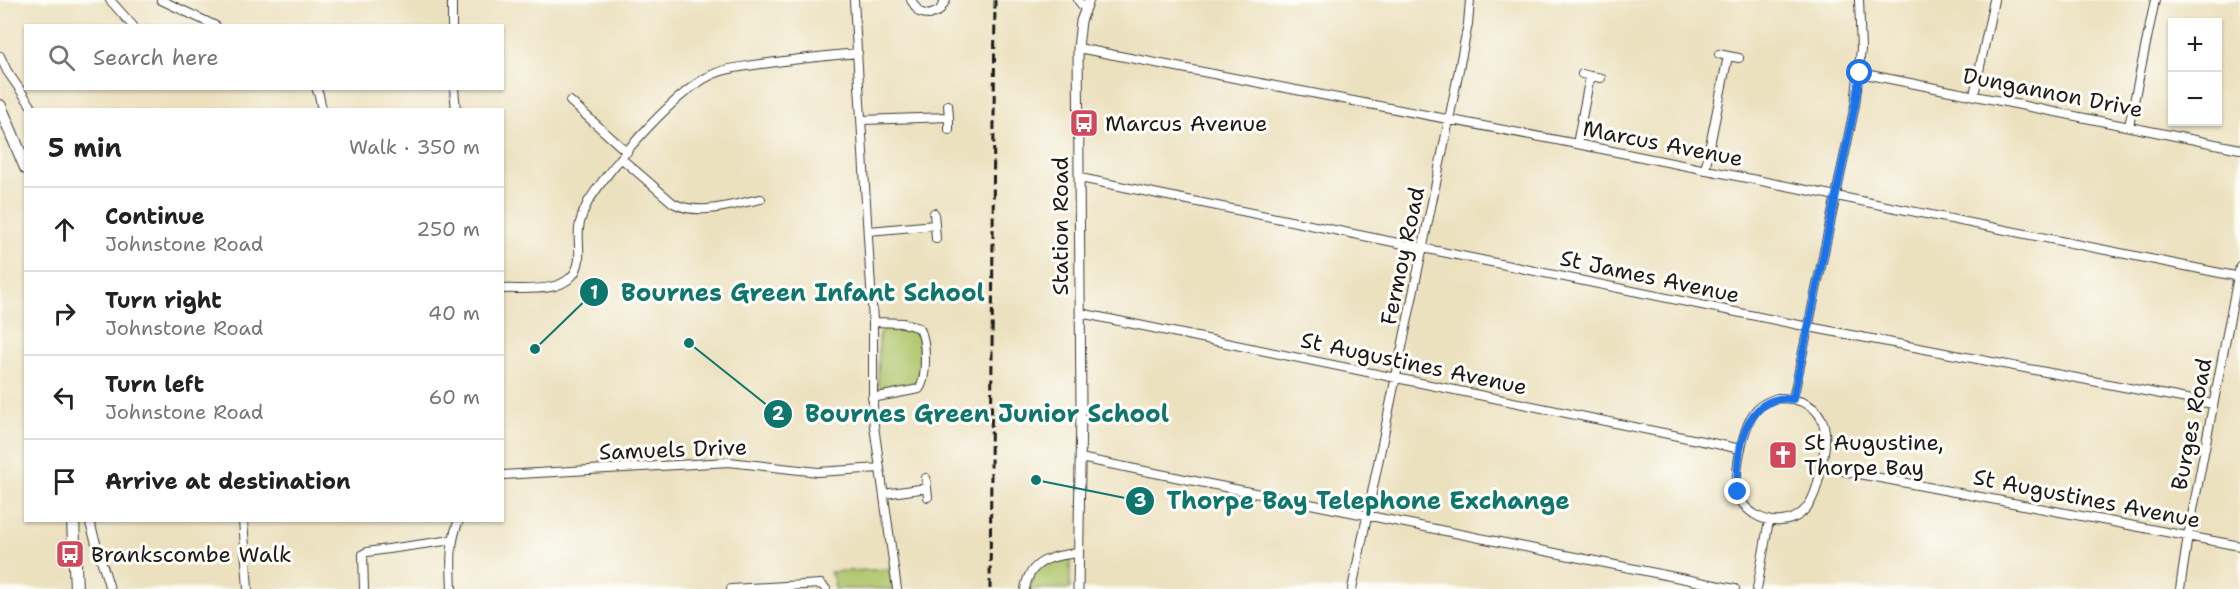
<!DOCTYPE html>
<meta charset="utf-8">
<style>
body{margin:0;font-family:"Shantell Sans",sans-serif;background:#f2f2f2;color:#222}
.controls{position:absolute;right:18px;top:18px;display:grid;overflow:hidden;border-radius:0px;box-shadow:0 2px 4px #0004}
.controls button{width:54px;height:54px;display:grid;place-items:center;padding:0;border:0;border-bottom:2px solid #e0e0e0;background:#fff;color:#222;font:30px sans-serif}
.stop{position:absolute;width:18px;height:18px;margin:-14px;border:4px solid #1a73e8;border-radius:50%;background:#fff}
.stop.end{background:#1a73e8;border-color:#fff;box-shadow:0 2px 6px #0008}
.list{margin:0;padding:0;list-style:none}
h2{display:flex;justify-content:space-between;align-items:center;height:78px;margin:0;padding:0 24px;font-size:26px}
h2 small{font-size:20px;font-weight:400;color:#767676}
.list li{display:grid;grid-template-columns:39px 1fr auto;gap:18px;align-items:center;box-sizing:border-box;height:84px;padding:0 24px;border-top:2px solid #e0e0e0}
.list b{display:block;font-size:22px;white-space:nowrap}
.list p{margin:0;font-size:20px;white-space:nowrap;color:#767676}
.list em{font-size:20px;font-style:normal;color:#767676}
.icon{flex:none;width:33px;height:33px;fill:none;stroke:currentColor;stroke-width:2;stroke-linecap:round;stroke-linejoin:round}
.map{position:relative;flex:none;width:2240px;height:589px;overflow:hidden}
.search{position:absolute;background:#fff;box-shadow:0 2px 4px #0004;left:24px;top:24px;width:480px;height:66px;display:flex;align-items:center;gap:15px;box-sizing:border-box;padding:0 21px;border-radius:0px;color:#767676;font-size:22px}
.panel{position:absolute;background:#fff;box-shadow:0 2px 4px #0004;left:24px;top:108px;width:480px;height:414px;border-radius:0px}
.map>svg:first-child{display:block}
</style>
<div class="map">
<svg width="2240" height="589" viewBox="0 0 2240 589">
<rect width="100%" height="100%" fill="#fdfcf7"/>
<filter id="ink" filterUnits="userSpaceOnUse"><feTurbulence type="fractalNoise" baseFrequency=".0167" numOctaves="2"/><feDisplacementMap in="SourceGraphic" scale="12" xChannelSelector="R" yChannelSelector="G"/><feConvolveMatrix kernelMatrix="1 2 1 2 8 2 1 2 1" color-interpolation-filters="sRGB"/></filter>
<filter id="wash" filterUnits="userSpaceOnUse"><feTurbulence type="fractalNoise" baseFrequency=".008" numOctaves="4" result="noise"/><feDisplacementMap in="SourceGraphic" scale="24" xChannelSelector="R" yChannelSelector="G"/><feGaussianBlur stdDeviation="1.35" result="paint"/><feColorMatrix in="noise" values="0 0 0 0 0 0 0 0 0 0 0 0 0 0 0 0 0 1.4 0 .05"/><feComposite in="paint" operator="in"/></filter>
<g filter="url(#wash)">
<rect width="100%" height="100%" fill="#ece1bf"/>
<!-- green -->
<path fill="#afc56a" stroke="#667043" stroke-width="1.5" d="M 888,326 L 911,328 L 919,334 L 920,381 L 914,388 L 888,392 L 878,385 L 879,337 L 880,333 Z
M 1070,557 L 1070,589 L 1028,589 C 1037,560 1043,562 1070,557 Z
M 891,569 L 893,589 L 835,589 L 834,580 L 830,572 Z"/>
</g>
<g filter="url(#ink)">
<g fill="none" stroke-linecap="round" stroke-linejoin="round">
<!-- minor casing -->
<g stroke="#3b3a34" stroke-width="10">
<path id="minor" d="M 110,0 L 133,26
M 161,0 L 216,26
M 854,0 L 873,322 L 873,419 L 897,589
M 911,0 L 919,12 L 929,15 L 939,11 L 946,0
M 1078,0 L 1085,9
M 452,26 L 452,0
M 1078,48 L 1577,144 L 2240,277
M 0,56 L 7,71 L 34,110
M 1728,56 L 1739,58
M 1860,73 L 2240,149
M 1590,76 L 1601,78
M 316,88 L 319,95 L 322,110
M 454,88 L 456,110
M 1974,95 L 1994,0
M 570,101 L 627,152
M 949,117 L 949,130
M 862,120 L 949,117 L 948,105
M 2129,126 L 2155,0
M 1577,144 L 1590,76 L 1582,74
M 622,159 L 673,203 C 699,217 733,204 761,199
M 1705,170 L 1728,56 L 1719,54
M 1080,178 L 1809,327 L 2213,404
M 935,225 L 936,239
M 869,231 L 935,225 L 934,213
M 502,289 C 523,288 557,293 572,276 C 584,263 577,244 579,228 C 580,219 584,210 588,202 C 610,167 680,84 719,72 C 730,68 742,67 754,65 C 789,60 823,56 858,53
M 1080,313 L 1741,449
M 872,398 L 919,389 C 927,379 927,339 919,328 L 903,323 L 873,322
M 1777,398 C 1793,398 1813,402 1821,418 C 1828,431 1825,449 1822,463 C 1818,488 1811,519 1781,521 C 1772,522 1762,519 1754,514 C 1748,510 1742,504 1739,497 C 1732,478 1743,424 1757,409 C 1762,403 1770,401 1777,398 Z
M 1793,399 L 1855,105 L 1861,49 L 1859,0
M 1080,458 L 1735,589
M 1822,467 L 2240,546
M 502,475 L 729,462 L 818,472 L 880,468
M 926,478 L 927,488
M 884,494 L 927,488 L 928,497
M 89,520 L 110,589
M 243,520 L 248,589
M 364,589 L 363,554 L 367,552 L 452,540
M 452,589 C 451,564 449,544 459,520
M 731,589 L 821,584 L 826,589
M 1025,589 C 1029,560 1054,555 1079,553
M 1352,589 L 1449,120 L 1468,24 L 1470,0
M 1757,589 L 1769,520
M 2180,589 L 2188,536 L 2240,266"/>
</g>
<!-- tertiary casing -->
<g stroke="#3b3a34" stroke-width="11">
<path id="tertiary" d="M 1078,589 L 1081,409 L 1078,48 L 1081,21 L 1089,0"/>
</g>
<!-- primary casing -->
<g stroke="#3b3a34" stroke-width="14">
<path id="primary" d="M 0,106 L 26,168
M 73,520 L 76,589"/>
</g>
<!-- minor -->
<use href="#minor" stroke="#fff" stroke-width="8"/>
<!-- tertiary -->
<use href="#tertiary" stroke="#fff" stroke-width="9"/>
<!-- primary -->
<use href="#primary" stroke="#fff" stroke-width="12"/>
<!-- rail -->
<path stroke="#1c1c1c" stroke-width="3" stroke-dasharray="9 4.5" stroke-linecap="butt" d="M 990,589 L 995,0"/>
</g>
</g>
<g fill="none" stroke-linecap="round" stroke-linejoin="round" filter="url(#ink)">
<!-- route -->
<path stroke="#1a73e8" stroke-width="8" d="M 1738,492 C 1735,455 1744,392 1793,399 L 1855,105 L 1860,73"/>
</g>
<!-- icons -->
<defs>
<g id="bus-square" transform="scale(1.5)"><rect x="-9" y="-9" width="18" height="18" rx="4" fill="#d1495b" stroke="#fdfcf7"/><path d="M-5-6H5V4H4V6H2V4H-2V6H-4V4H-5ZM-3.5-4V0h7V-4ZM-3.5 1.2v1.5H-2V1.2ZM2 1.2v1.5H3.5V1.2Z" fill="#fff"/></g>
<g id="church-square" transform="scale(1.5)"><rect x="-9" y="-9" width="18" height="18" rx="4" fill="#d1495b" stroke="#fdfcf7"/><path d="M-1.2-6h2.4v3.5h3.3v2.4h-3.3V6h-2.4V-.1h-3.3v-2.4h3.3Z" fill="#fff"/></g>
</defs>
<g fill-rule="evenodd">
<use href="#bus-square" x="1084" y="123"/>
<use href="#church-square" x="1783" y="455"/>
<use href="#bus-square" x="70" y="554"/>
</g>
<g text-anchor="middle" stroke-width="6" stroke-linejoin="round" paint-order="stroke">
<!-- street labels -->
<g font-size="22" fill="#1c1c1c" stroke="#fdfcf7">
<text transform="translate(2053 92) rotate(11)" y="8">Dungannon Drive</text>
<text transform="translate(1663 143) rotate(11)" y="8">Marcus Avenue</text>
<text transform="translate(1060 226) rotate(-90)" y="8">Station Road</text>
<text transform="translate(1402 256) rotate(-78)" y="8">Fermoy Road</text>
<text transform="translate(1650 276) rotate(12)" y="8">St James Avenue</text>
<text transform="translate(1414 363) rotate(12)" y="8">St Augustines Avenue</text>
<text transform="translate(2191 424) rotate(-79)" y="8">Burges Road</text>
<text transform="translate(673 449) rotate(-2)" y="8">Samuels Drive</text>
<text transform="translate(2087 498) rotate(11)" y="8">St Augustines Avenue</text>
</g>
<!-- poi labels -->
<g font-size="22" fill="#1c1c1c" stroke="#fdfcf7" text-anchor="start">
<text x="1105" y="131">Marcus Avenue</text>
<text x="1804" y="450">St Augustine,<tspan x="1804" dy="25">Thorpe Bay</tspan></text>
<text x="91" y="562">Brankscombe Walk</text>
</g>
</g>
<!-- callouts -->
<path fill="none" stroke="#0f766e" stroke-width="2" d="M535 349L594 292M689 343L778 414M1036 480L1140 501"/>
<g fill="#0f766e" stroke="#fdfcf7" stroke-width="2">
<circle cx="535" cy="349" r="6"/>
<circle cx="689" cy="343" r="6"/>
<circle cx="1036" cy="480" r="6"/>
<circle cx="594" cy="292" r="15"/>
<circle cx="778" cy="414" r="15"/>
<circle cx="1140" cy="501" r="15"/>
</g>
<g font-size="18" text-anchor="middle" font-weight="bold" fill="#fff">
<text x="594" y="299">1</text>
<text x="778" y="420">2</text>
<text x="1140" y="507">3</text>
</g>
<g font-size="24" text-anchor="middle" font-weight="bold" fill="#0f766e" stroke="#fdfcf7" stroke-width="6" stroke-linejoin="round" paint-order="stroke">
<text x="803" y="301">Bournes Green Infant School</text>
<text x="987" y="422">Bournes Green Junior School</text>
<text x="1368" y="509">Thorpe Bay Telephone Exchange</text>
</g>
</svg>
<div class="controls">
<button>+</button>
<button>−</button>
</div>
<div class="stop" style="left:1860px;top:73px"></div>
<div class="stop end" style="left:1738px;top:492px"></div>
<div class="search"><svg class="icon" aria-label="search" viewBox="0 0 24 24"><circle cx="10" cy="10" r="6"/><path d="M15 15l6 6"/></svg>Search here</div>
<section class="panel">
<h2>5 min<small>Walk · 350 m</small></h2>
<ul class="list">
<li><svg class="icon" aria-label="ahead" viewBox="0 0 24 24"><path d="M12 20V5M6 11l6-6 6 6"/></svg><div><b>Continue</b><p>Johnstone Road</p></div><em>250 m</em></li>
<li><svg class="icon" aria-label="right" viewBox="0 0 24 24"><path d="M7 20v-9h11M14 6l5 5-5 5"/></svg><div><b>Turn right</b><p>Johnstone Road</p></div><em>40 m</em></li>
<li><svg class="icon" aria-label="left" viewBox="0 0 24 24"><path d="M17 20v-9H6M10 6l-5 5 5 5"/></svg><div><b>Turn left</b><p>Johnstone Road</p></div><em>60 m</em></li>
<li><svg class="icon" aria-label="arrive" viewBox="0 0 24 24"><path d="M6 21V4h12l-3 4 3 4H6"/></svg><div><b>Arrive at destination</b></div></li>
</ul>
</section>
</div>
